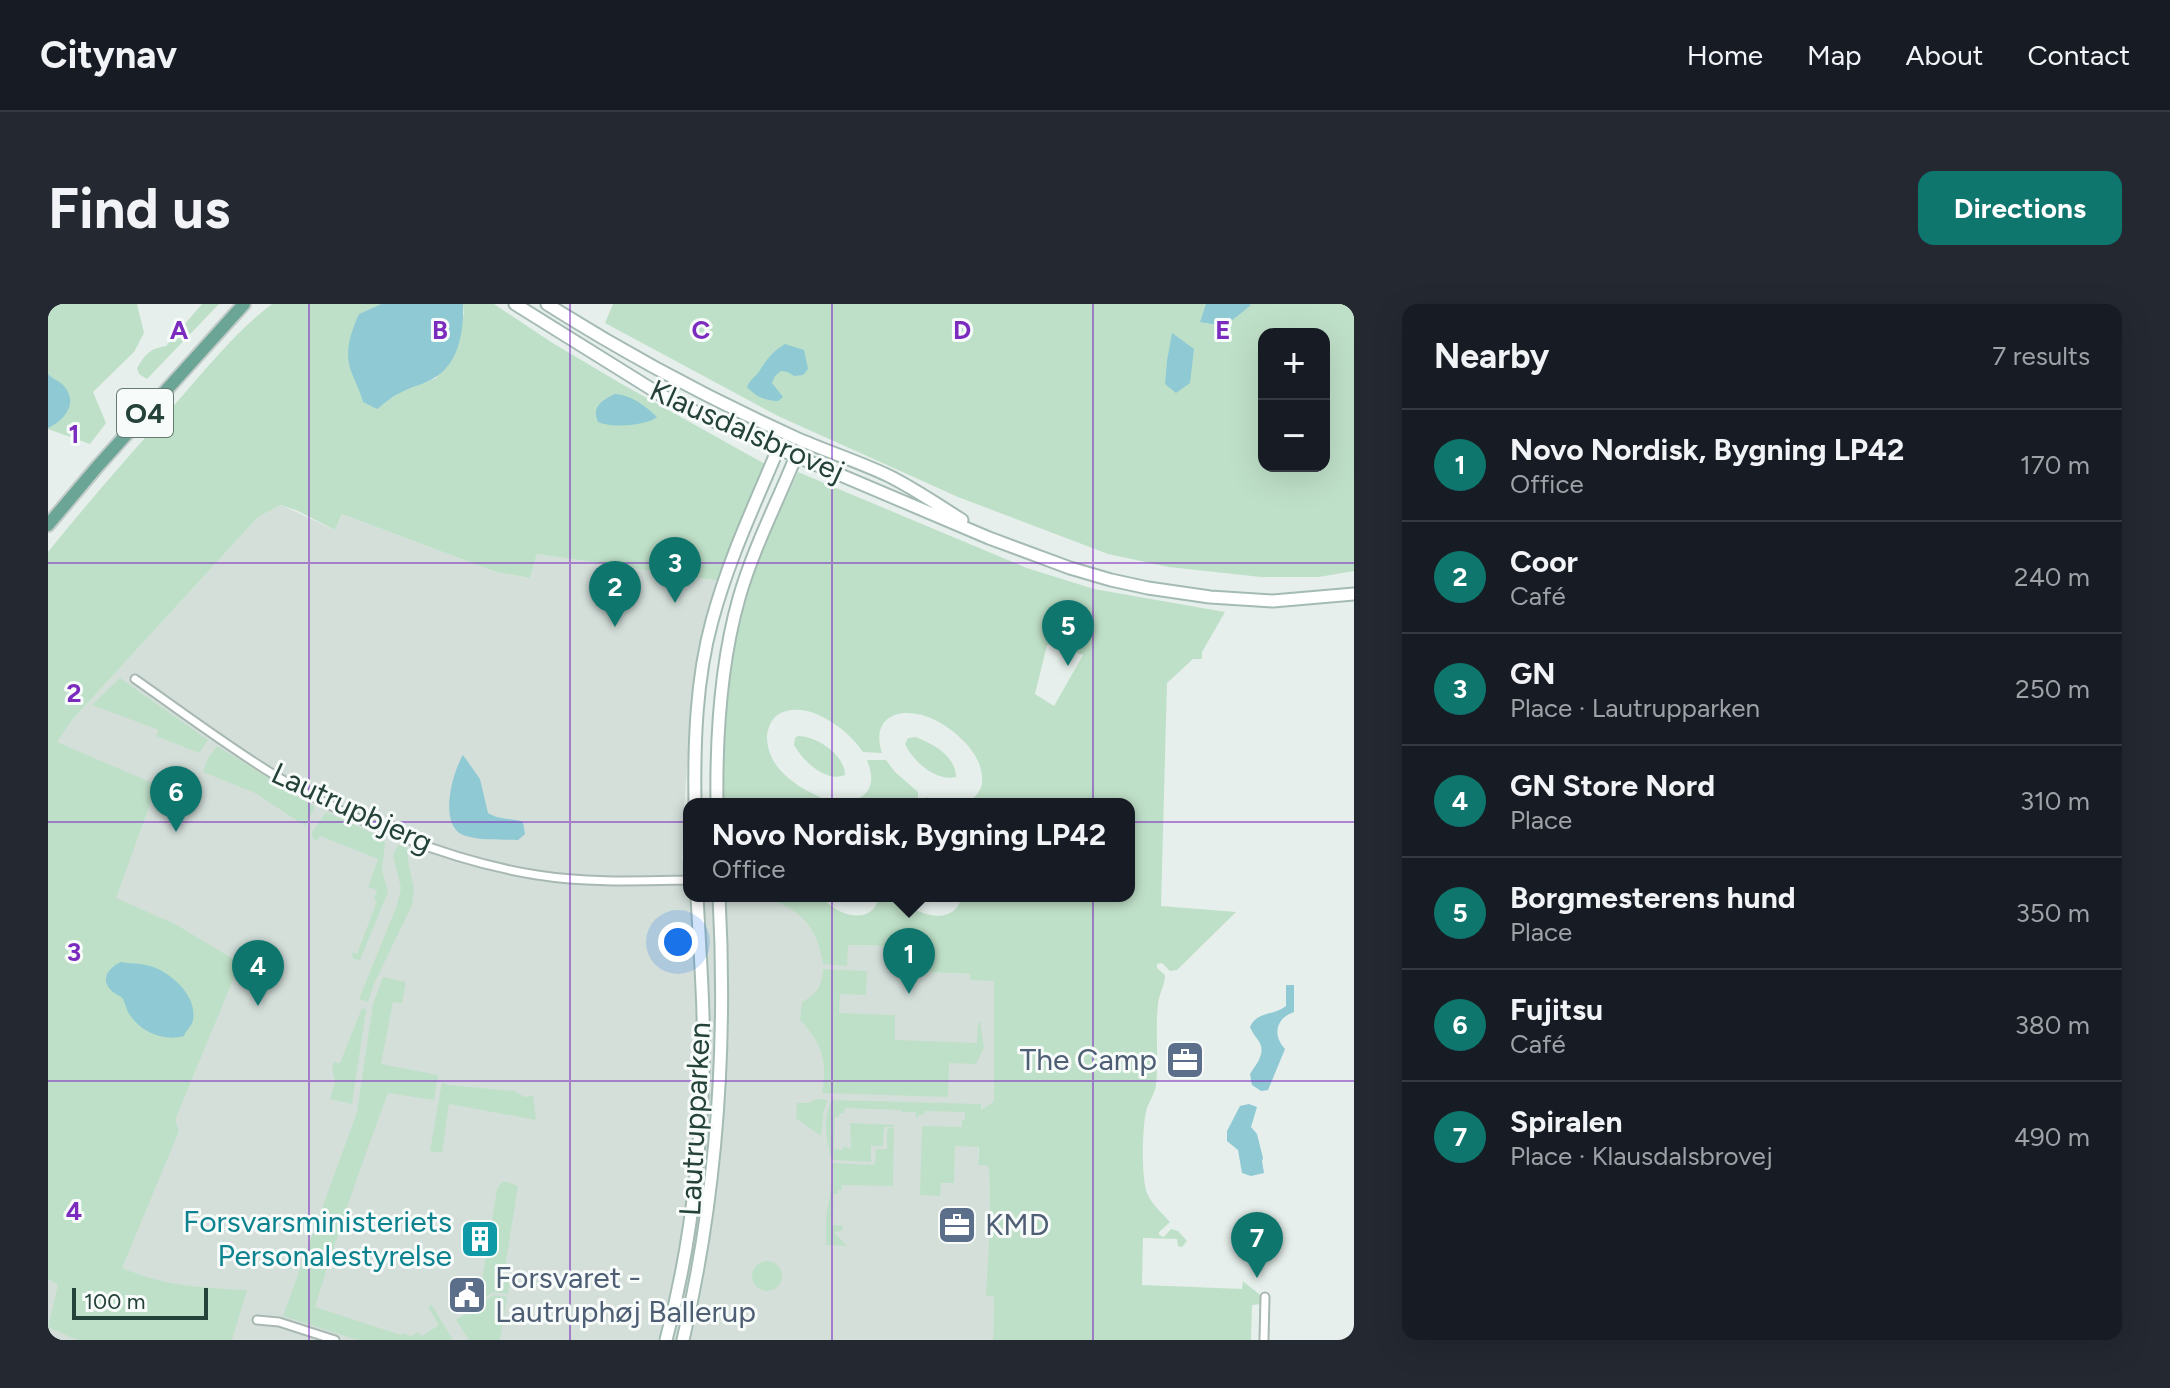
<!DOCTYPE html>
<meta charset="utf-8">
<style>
body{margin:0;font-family:Figtree,sans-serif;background:#242831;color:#f1f3f6}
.controls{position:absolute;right:24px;top:24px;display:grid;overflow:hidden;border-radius:16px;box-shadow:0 8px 32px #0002}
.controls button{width:72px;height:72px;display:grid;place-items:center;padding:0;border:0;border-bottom:2px solid #363941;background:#171b24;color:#f1f3f6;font:40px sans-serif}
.scale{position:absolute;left:24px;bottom:20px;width:136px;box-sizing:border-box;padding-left:8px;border:4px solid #24423a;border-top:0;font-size:22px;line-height:28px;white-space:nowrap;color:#24423a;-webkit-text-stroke:6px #f7fbf9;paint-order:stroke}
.you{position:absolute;left:630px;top:638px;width:28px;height:28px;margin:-20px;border:6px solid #fff;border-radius:50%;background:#1a73e8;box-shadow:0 0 0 12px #1a73e833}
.badge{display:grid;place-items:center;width:52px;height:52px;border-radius:50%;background:#0f766e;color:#fff;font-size:26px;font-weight:700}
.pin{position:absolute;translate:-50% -66px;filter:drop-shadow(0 2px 4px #0008)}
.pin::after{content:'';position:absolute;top:42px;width:28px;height:24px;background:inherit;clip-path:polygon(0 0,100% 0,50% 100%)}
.popup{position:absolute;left:635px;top:494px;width:452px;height:104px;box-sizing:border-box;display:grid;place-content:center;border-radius:16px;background:#171b24;filter:drop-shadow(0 2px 6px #0005);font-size:26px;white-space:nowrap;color:#9ea1a6}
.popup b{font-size:30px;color:#f1f3f6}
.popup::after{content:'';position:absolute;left:50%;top:100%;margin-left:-16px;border:16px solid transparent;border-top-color:#171b24}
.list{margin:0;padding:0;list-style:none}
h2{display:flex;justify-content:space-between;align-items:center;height:104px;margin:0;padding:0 32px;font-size:34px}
h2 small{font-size:26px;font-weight:400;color:#9ea1a6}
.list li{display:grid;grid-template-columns:52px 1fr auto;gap:24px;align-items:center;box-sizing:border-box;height:112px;padding:0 32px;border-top:2px solid #363941}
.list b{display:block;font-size:30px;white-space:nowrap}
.list p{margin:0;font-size:26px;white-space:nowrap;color:#9ea1a6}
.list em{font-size:26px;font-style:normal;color:#9ea1a6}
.map{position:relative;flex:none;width:1306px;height:1036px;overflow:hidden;border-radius:16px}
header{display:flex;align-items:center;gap:48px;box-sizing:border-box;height:112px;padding:0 40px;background:#171b24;border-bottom:2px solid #363941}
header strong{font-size:38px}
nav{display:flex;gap:44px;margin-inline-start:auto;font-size:28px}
.intro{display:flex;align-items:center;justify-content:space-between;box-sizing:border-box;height:192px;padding:0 48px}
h1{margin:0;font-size:56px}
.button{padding:20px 36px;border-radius:16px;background:#0f766e;color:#fff;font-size:28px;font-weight:700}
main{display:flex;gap:48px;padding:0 48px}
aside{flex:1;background:#171b24;border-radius:16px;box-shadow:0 8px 32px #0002}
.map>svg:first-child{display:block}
</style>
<header>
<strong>Citynav</strong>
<nav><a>Home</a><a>Map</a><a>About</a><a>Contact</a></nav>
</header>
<div class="intro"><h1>Find us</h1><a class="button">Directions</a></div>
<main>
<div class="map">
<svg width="1306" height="1036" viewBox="0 0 1306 1036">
<rect width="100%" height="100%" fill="#e6efeb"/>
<!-- built -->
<path fill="#d4dfda" d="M 233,201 L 287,226 L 294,210 L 448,268 L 482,274 L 489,250 L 672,277 L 644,407 L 636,503 L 634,557 L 641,559 L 641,592 L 761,592 L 799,641 L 875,643 L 875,668 L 923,670 L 922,675 L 947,677 L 946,797 L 932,807 L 930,860 L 941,861 L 942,919 L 939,992 L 946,993 L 945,1036 L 0,1036 L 0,449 L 24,416 L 210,213 Z"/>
<!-- green -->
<path fill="#bfe0c8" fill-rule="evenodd" d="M 0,0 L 89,0 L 96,29 L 86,48 L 45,88 L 58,119 L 42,140 L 0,125 Z
M 154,0 L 171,0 L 99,75 L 91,70 L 89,64 C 98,50 101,45 118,42 Z
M 224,0 L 333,0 L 311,10 L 303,66 L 312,84 L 315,98 L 329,104 L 352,88 L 388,74 L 416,10 L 415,0 L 446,0 L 503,38 L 572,79 L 717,160 L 672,277 L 489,250 L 482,274 L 448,268 L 294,210 L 287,226 L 250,207 L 233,201 L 210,213 L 24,416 L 9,438 L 109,481 L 68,594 L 127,620 L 192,659 L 127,816 L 131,827 L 74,964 C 117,982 153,984 199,986 L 184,1036 L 29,1036 L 0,1023 L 10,981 L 0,975 L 0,248 C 42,196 85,147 129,98 C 159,64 188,27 224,0 Z
M 565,0 L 1306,0 L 1306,267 L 1271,273 L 1213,273 L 1121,263 L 1060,250 L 910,193 L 730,112 L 557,19 ZM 1216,30 L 1276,30 L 1276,162 L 1216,162 Z
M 750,168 L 979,264 L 1046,285 L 1177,308 L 1154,348 L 1154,355 L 1145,355 L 1119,379 L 1113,602 L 1188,608 L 1129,666 L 1122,667 L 1114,659 L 1109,660 L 1109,664 L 1117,671 C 1117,681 1111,690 1110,700 C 1107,727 1111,754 1108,781 C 1107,789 1102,796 1099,804 C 1094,819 1093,874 1099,889 C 1104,901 1114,909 1122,918 L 1111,928 L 1111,931 L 1116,933 L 1123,925 L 1130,927 L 1139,937 L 1134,943 L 1130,942 L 1129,935 L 1095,934 L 1094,981 L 1194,985 L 1195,977 C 1196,978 1212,991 1214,992 L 1214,1000 L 1204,1001 L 1203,1036 L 945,1036 L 946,993 L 938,992 L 942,919 L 941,862 L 930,861 L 931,843 L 907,842 L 906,879 L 893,879 L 892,892 L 872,891 L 874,822 L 914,823 L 914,816 L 917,816 L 917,808 L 877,807 L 876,811 L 870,811 L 870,814 L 868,814 L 868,808 L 854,808 L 853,806 L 797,804 L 796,809 L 792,809 L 791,813 L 787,813 L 786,845 L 795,846 L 795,842 L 803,845 L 802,819 L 846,821 L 846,823 L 836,823 L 835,842 L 823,842 L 823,858 L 784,856 C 778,835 774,817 784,796 L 933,800 L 933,806 L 946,797 L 946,677 L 922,676 L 922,670 L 875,668 L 875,643 L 800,641 L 799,662 L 775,660 C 771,631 757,607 727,598 L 726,592 C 735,592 764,590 771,592 C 776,594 781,601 786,604 C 803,615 827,616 831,592 C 836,592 846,590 851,592 C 856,594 861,602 866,605 C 884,615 909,616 914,592 L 1081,592 L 1081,500 L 878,500 L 878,493 C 894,497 918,506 930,489 C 937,480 934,469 931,459 C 923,441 905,425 887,416 C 858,401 821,409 834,449 L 815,448 C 801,426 759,394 731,410 C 724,414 720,423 719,431 C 718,463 747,482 772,493 L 772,500 L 674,500 L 673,448 L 678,384 L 687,337 L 707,261 ZM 1009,337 L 1018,345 L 1035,351 L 1006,402 L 987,390 L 999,341 Z
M 72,374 L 160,436 L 151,449 L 108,432 L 111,426 L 44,401 Z
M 750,432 C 769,432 797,451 797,471 C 778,479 755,457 746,441 L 747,434 Z
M 868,433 C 885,440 908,452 908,473 C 889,478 865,458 857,440 L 860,434 Z
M 169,442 L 267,503 L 257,522 L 207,489 L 155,468 L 160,454 Z
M 819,456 L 838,456 L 847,468 L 870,488 L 870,500 L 779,500 L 779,496 C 810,502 833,490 819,456 Z
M 280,509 L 335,534 L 337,540 L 334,566 L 340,588 L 312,656 L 305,655 L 304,648 L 309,650 L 329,597 L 326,595 L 329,586 L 320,583 L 330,555 L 272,532 L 269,537 L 265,535 L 264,528 L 277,510 Z
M 350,541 L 359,544 L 360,557 L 366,585 L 364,601 L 326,680 L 320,698 L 311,695 L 349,601 L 353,584 L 345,551 Z
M 775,665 L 819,667 L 818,691 L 792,690 L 791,709 L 847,711 L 847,736 L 929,739 L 930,719 L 932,718 L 936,744 L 928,760 L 901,759 L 900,793 L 774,789 C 780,759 774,738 752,716 L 754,698 C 769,690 774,682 775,665 Z
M 335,673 L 358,678 L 354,699 L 345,698 L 333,760 L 390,771 L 386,796 L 340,789 C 313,861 288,934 267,1003 L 353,1031 L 354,1029 L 363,1032 L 370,1028 L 374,1032 L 391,1021 L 380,1003 L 384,1001 L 405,1036 L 309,1036 L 235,1012 L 309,808 L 325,700 Z
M 314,704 L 318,706 L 304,800 L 282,795 L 287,778 L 284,765 L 286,758 L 292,759 Z
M 394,778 L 400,781 L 466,787 L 477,793 L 485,791 L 488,816 L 401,800 L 394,849 L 382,847 Z
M 769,795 L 780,796 L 776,806 L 773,832 L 748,814 L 749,799 L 760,799 Z
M 842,824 L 846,824 L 845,882 L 794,881 L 794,886 L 790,886 L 790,890 L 785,890 L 784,921 L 795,922 L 794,927 L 786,928 L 799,942 L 778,941 L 778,913 L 785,874 L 784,859 L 827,861 L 828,845 L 839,845 L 839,826 Z
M 454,878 L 459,878 L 470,882 L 455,976 L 462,978 L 460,990 L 445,988 L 430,999 L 424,995 L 429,992 L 430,983 L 433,983 L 449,885 Z
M704 972a15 15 0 1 1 30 0a15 15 0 1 1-30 0Z
M 446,991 L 459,993 L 452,1036 L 421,1036 L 408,1016 Z"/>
<!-- water -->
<path fill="#8ec9d4" d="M 333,0 L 415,0 C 416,27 411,60 386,74 C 377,80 365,82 356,87 C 346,91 338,98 329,105 L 315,98 C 312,86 307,78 303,67 C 296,47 303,28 311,10 Z
M 1158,0 L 1201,0 L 1203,1 L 1177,22 L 1152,18 Z
M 1124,29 L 1146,45 L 1142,79 L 1128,89 L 1117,80 L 1119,57 Z
M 737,40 L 756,46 L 760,65 L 755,71 L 746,72 L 740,68 L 733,67 L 727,72 L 724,79 L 735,93 L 730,97 C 716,96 708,93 699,83 C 702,75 708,73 712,66 C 719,55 725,47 737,40 Z
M 0,70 C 4,75 12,77 16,82 C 31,99 16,117 0,124 Z
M 567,90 C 583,91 598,102 609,113 C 598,122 562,124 550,118 C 543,103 554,96 567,90 Z
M 415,451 L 432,475 L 440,509 C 451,516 462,514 475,518 L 477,530 L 470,536 C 454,535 434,537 418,532 C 389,524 404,469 415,451 Z
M 73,658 C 82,660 90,659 98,661 C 120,665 150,691 145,716 C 144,722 138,726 136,732 C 114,738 91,727 80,708 C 78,704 77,699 75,695 C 72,691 70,692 65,688 C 51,676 60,664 73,658 Z
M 1238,681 L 1246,681 L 1246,708 C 1228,714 1224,731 1237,745 L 1220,786 L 1213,787 L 1204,781 L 1202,770 C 1209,759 1219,748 1210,736 C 1207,732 1204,728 1202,723 C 1209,707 1226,712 1238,702 Z
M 1201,800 L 1209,803 L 1203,823 L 1209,830 L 1215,854 L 1214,857 L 1216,869 L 1203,872 L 1194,869 L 1190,846 L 1179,837 L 1179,827 L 1192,802 Z"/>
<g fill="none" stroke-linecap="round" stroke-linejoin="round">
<!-- street casing -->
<g stroke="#a8b8b2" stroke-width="11">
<path id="street" d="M 87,375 C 134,408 179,442 228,472 C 304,517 401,557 489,571 C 539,579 590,577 641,576
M 209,1016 L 231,1018 L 287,1036
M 1216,1036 L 1217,993"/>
</g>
<!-- secondary casing -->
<g stroke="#a4bbb3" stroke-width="15">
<path id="secondary" d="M 467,0 L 613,91 L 670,119 L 941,234 L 1022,264 L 1063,276 L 1100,284 L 1162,293 L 1225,297 L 1306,290
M 499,0 C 578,50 660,94 746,133 C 777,147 810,157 841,172 C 867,185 890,201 914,216
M 647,500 C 646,440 648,375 664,317 C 680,257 706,202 730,145 L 735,140
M 669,500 C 668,431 672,361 691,294 C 705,245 729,199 748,152 L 747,148
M 618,1036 C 641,950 652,858 655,769 C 657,711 652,651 649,592
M 635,1036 C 669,891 679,741 671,592"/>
</g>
<!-- primary casing -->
<g stroke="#c2cac8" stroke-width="16">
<path id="primary" d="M 0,221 L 49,163 L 196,0"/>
</g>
<!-- street -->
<use href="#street" stroke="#fff" stroke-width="7"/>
<!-- secondary -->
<use href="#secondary" stroke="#fff" stroke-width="11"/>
<!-- primary -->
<use href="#primary" stroke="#6aa596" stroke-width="12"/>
</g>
<!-- grid -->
<path fill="none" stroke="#7b2cbf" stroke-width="2" stroke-opacity="0.55" d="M 261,0 L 261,1036M 522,0 L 522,1036M 784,0 L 784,1036M 1045,0 L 1045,1036M 0,259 L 1306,259M 0,518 L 1306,518M 0,777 L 1306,777"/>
<!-- icons -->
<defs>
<g id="office-square" transform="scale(2)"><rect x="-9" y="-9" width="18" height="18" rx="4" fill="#5c6f8a" stroke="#f7fbf9"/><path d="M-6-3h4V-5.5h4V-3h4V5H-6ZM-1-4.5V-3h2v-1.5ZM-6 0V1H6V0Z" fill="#fff"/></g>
<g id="building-square" transform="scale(2)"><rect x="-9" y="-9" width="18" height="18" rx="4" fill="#0f9aa8" stroke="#f7fbf9"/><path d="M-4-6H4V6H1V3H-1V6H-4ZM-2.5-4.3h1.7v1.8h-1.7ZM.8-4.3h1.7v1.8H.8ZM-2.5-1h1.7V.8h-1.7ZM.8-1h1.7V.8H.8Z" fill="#fff"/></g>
<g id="civic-square" transform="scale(2)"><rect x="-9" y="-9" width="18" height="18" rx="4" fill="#5c6f8a" stroke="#f7fbf9"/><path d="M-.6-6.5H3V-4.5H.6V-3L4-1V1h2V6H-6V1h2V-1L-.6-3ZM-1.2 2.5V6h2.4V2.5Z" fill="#fff"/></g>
</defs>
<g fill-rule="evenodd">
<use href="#office-square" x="1137" y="756"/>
<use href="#office-square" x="909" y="921"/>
<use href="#building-square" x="432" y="935"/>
<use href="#civic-square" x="419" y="991"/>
</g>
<g text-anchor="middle" stroke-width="6" stroke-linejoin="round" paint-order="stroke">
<!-- shield labels -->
<rect fill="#f7fbf9" stroke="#637a73" stroke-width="2" x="69" y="85" width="56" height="48" rx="6"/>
<g font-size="28" font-weight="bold" fill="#24423a">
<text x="97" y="119">O4</text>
</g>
<!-- street labels -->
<g font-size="30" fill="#24423a" stroke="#f7fbf9">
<text transform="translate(699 127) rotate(24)" y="10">Klausdalsbrovej</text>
<text transform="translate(304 504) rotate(25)" y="10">Lautrupbjerg</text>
<text transform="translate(647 815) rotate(-87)" y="10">Lautrupparken</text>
</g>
<!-- service labels -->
<g font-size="30" fill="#4e5e75" stroke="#f7fbf9" text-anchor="start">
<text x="1109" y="766" text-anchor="end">The Camp</text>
<text x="937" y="931">KMD</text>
<text x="447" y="984">Forsvaret -<tspan x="447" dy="34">Lautruphøj Ballerup</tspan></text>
</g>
<!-- culture labels -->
<g font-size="30" fill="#0d838f" stroke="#f7fbf9" text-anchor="end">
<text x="404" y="928">Forsvarsministeriets<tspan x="404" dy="34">Personalestyrelse</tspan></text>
</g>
</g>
<g font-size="26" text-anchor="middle" font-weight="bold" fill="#7b2cbf" stroke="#f7fbf9" stroke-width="6" stroke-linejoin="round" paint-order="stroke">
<text x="131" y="35">A</text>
<text x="392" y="35">B</text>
<text x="653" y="35">C</text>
<text x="914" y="35">D</text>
<text x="1175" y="35">E</text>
<text x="26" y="139">1</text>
<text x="26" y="398">2</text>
<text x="26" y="657">3</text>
<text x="26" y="916">4</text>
</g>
</svg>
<div class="controls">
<button>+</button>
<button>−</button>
</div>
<div class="scale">100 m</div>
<div class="you"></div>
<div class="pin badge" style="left:861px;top:690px">1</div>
<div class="popup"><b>Novo Nordisk, Bygning LP42</b>Office</div>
<div class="pin badge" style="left:567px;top:323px">2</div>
<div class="pin badge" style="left:627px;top:299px">3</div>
<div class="pin badge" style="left:210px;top:702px">4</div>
<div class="pin badge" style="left:1020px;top:362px">5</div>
<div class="pin badge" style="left:128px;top:528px">6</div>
<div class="pin badge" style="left:1209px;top:974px">7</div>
</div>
<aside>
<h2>Nearby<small>7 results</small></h2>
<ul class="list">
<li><span class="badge">1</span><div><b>Novo Nordisk, Bygning LP42</b><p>Office</p></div><em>170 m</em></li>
<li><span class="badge">2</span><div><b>Coor</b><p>Café</p></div><em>240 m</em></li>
<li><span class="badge">3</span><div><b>GN</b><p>Place · Lautrupparken</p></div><em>250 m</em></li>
<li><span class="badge">4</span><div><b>GN Store Nord</b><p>Place</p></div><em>310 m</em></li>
<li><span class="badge">5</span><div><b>Borgmesterens hund</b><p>Place</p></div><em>350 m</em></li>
<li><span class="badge">6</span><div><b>Fujitsu</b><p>Café</p></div><em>380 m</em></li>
<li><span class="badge">7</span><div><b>Spiralen</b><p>Place · Klausdalsbrovej</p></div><em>490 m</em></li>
</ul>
</aside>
</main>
